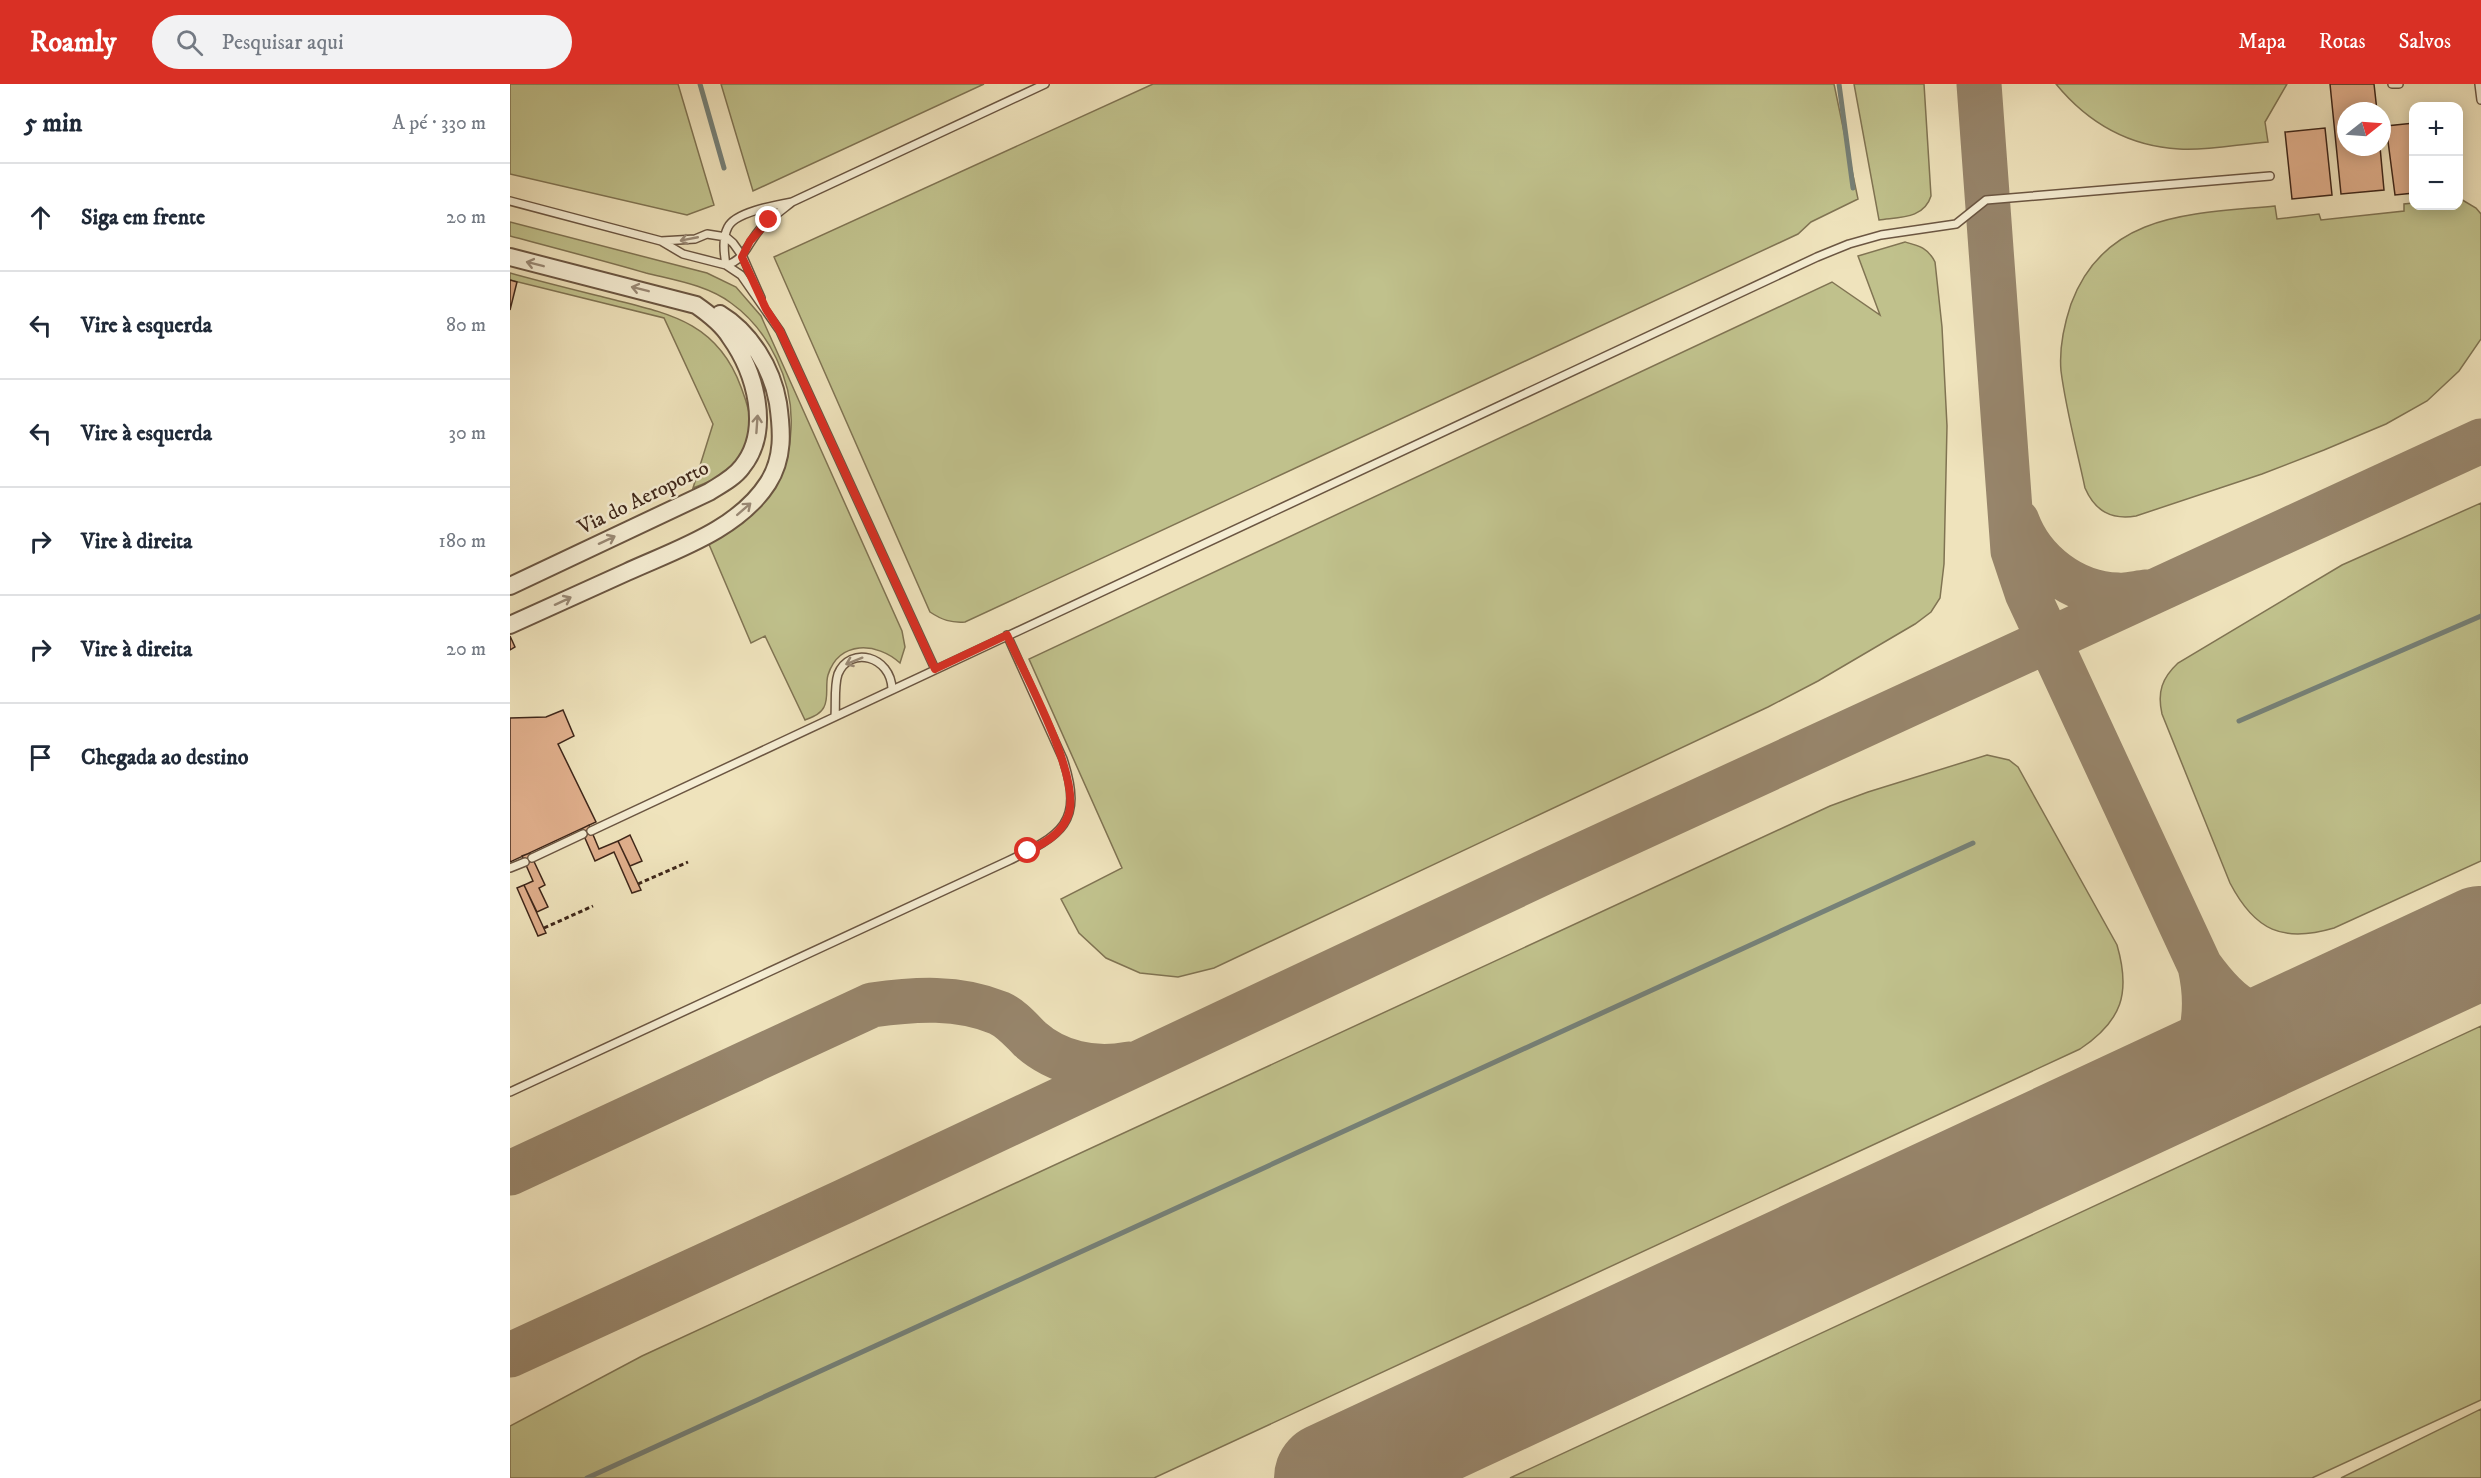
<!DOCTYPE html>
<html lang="pt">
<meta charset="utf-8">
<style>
body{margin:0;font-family:"IM FELL DW Pica",serif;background:#f2f2f3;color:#1f2937}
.controls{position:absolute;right:18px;top:18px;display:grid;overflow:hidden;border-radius:12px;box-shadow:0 3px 15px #0003}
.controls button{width:54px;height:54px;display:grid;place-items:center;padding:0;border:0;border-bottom:2px solid #e0e1e3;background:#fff;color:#1f2937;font:30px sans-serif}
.compass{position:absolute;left:1827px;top:18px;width:54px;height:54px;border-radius:50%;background:#fff;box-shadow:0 3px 15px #0003;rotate:73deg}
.stop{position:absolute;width:18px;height:18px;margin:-14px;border:4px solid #d93025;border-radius:50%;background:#fff}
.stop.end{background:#d93025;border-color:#fff;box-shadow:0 2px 6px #0008}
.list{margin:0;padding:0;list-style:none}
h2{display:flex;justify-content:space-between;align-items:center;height:78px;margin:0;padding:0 24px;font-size:26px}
h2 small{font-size:20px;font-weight:400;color:#747a83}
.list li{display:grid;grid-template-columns:39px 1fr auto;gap:18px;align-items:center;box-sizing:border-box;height:108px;padding:0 24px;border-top:2px solid #e0e1e3}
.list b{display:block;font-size:22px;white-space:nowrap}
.list em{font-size:20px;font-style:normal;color:#747a83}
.icon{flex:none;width:33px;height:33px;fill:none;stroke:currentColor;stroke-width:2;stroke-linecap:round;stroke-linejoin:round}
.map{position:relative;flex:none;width:1971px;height:1394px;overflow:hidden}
header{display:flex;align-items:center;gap:36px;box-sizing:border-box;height:84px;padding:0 30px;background:#d93025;color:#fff}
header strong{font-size:28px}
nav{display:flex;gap:33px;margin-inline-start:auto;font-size:21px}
.search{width:420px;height:54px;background:#f2f2f3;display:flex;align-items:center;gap:15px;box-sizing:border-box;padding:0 21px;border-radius:33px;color:#747a83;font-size:22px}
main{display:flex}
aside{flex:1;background:#fff}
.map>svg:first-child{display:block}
</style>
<header>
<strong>Roamly</strong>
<div class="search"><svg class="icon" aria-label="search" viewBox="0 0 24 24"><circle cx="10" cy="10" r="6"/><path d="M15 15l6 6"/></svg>Pesquisar aqui</div>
<nav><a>Mapa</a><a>Rotas</a><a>Salvos</a></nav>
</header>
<main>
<aside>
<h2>5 min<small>A pé · 330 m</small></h2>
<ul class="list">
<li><svg class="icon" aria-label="ahead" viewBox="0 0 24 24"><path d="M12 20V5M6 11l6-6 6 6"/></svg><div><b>Siga em frente</b></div><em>20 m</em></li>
<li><svg class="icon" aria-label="left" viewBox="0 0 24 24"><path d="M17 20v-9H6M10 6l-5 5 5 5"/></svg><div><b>Vire à esquerda</b></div><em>80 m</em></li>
<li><svg class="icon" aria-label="left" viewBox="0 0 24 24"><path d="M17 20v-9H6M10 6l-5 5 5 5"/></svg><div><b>Vire à esquerda</b></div><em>30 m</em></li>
<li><svg class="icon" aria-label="right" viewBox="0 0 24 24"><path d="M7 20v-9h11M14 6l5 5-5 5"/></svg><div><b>Vire à direita</b></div><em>180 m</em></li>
<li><svg class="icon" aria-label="right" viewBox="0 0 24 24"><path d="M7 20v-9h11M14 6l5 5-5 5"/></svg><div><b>Vire à direita</b></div><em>20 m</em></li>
<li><svg class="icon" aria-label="arrive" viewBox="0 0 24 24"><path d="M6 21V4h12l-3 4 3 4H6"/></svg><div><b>Chegada ao destino</b></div></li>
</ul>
</aside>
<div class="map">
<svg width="1971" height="1394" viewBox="0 0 1971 1394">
<rect width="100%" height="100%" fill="#efe3bc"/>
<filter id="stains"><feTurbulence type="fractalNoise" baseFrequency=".00333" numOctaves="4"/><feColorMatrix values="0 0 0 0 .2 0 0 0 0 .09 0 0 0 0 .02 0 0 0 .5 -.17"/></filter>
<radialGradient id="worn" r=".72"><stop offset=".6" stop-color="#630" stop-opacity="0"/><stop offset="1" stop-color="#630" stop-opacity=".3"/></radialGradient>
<!-- green -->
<path fill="#c0c18c" stroke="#807453" stroke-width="1.5" d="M 0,0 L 168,0 L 204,121 L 177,131 L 0,90 Z
M 211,0 L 474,0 L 243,107 Z
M 643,0 L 1324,0 L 1348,115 L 1301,138 L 1288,150 L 455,538 C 441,539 432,536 420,528 L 264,173 Z
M 1344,0 L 1414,0 L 1421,112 C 1414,135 1389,133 1369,136 Z
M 1546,0 L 1777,0 L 1755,38 L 1758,58 C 1729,60 1698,67 1669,65 C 1618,62 1578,39 1546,0 Z
M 1949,114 L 1966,124 L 1971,130 L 1971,255 L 1949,287 L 1917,317 L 1876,340 L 1814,366 L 1752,390 L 1626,432 C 1601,436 1585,427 1575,404 C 1567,366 1556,326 1551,287 C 1549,264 1554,241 1561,220 C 1595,128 1682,130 1765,122 L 1767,135 L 1809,130 L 1811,136 L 1894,127 L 1894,120 L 1903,119 L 1904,122 L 1948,122 Z
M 0,138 L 197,189 L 226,203 L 251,232 L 392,547 L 395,563 L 390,579 C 367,558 329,556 318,591 C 315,601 319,614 314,623 C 311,630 302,633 295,636 L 255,552 L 241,559 L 198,458 C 249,430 278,406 281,345 C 284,298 259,246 221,219 C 197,201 164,196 136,189 C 91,176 45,164 0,152 Z
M 1395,158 C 1410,162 1418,164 1425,178 L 1432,243 L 1437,342 L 1434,480 L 1430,514 L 1421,528 L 1405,540 L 1308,597 L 1258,623 L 704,884 L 668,893 L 630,889 L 596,874 L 569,849 L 551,815 L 612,784 L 519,575 L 1322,198 L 1370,231 L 1348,172 Z
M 0,189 C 32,198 65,206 97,214 C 157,229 207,237 231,303 C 235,314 240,326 240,338 C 240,379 217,391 183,404 L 203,340 L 154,234 L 0,196 Z
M 1971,419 L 1971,777 L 1824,844 C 1773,859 1745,847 1720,799 L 1652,630 C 1647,608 1652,594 1668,579 L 1832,481 Z
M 1477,671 L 1499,676 L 1508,683 L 1607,861 C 1621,909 1612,937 1570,965 L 644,1394 L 0,1394 L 0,1342 L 132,1272 L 1320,722 L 1358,708 Z
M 1971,942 L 1971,1316 L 1802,1394 L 1000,1394 Z
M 1971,1325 L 1971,1394 L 1831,1394 Z"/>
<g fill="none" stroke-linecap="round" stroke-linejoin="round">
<!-- stream -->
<path stroke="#768178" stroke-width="5" d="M 190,0 L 214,84
M 1329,0 L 1343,104
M 1729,637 L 1971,532
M 77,1394 L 1463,759"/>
<!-- taxiway -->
<path stroke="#97856b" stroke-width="45" d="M 1469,0 L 1503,467 L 1517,509 L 1690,882 C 1724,929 1745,940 1804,936
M 1507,437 C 1522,478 1563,510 1608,511 C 1617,512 1627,509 1637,508
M 1638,1013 C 1646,1008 1655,1003 1662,998 C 1696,970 1699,922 1690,882
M 0,1089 L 362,921 C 405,915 448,912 489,929 C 502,935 510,945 520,955 C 547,979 584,987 619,980
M 0,1271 L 335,1117 L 1039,786 L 1971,357"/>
<!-- runway -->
<path stroke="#97856b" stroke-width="112" d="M 820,1394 L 1971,858"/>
</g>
<!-- building -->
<path fill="#e0af8c" stroke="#3f271a" stroke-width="1.5" d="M 1820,0 L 1864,0 L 1867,27 L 1836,27 L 1836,63 L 1870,63 L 1874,106 L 1831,110 Z
M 1904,39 L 1904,109 L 1885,111 L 1876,42 Z
M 1815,44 L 1822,111 L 1782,115 L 1775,48 Z
M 0,196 L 7,198 L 0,226 Z
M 0,552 L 5,563 L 0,566 Z
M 53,626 L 64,652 L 48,660 L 86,738 L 0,778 L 0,634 L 36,633 Z
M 79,741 L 89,765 L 108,757 L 131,806 L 122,809 L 104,768 L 85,777 L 71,745 Z
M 120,751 L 132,777 L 120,782 L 108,757 Z
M 20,769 L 35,801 L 29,804 L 38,823 L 27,828 L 14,801 L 23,797 L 12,772 Z
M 14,801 L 36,849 L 28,852 L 7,804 Z"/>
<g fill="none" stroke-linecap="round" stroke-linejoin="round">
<!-- service casing -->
<g stroke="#6b5642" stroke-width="10">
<path id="service" d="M 1882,0 L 1889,0
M 1969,0 L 1971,16
M 0,117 L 151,157 L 185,155 L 197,150 L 216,153 L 223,159 L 233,173 L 251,214
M 282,118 C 272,126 261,134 252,143 C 238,157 236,176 216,181 C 214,169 212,154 218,143 C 225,128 266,121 282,118 L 535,0
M 151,157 L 173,170 L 216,181 L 231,191 L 270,247 L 425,585
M 325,632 C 326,620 324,602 328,590 C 340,561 381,572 382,605
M 81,747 L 1307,173 L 1339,160 L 1371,151 L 1446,140 L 1476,116 L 1760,92
M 22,774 L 73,750
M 0,784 L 15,778
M 0,1008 L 498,777 C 552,751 574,739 553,675 L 497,551"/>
</g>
<!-- tertiary casing -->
<g stroke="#6b5642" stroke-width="20">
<path id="tertiary" d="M 0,173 L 186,221 C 199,230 212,240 220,253 C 245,288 262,346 232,383 C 224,394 210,401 199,408 L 0,502
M 0,541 C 39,523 78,506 117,488 C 165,466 228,446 258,399 C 274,374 272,347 268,319 C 262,284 240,248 210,230"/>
</g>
<!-- path -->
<path stroke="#3f271a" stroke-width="3" stroke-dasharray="4.5 3" stroke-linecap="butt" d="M 128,800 L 178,778
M 34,844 L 83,822"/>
<!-- service -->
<use href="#service" stroke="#f5edd3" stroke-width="7"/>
<!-- tertiary -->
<use href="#tertiary" stroke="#f5edd3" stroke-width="16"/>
</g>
<!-- one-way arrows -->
<defs><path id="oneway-shaft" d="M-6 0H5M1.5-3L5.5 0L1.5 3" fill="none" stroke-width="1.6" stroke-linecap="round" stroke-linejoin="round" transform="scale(1.5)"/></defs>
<g stroke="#9a8a76">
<use href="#oneway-shaft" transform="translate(179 155) rotate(169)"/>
<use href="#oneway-shaft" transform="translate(25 180) rotate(-166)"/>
<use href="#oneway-shaft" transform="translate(130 205) rotate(-166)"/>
<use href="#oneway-shaft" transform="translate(247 340) rotate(-86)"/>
<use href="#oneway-shaft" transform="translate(234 425) rotate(-41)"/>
<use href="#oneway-shaft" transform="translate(97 456) rotate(-25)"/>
<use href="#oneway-shaft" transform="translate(53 517) rotate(-25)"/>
<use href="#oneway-shaft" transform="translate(344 577) rotate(158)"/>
</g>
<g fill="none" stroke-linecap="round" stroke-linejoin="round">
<!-- route -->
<path stroke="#d93025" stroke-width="8" d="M 259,136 L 240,157 L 232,173 L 256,225 L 270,247 L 425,585 L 497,551 C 514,589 573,695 558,732 C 551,750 535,759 518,767"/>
</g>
<g text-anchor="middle" stroke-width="5" stroke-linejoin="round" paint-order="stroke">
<!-- street labels -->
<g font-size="21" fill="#3f271a" stroke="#f5edd3">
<text transform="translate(133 413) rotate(-26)" y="7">Via do Aeroporto</text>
</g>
</g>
<rect width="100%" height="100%" filter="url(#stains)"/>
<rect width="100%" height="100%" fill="url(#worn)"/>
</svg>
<div class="controls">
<button>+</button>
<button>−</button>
</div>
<svg class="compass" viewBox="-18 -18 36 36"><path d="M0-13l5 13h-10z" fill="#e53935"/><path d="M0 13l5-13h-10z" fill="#747a83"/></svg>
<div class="stop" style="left:518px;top:767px"></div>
<div class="stop end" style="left:259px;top:136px"></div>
</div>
</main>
